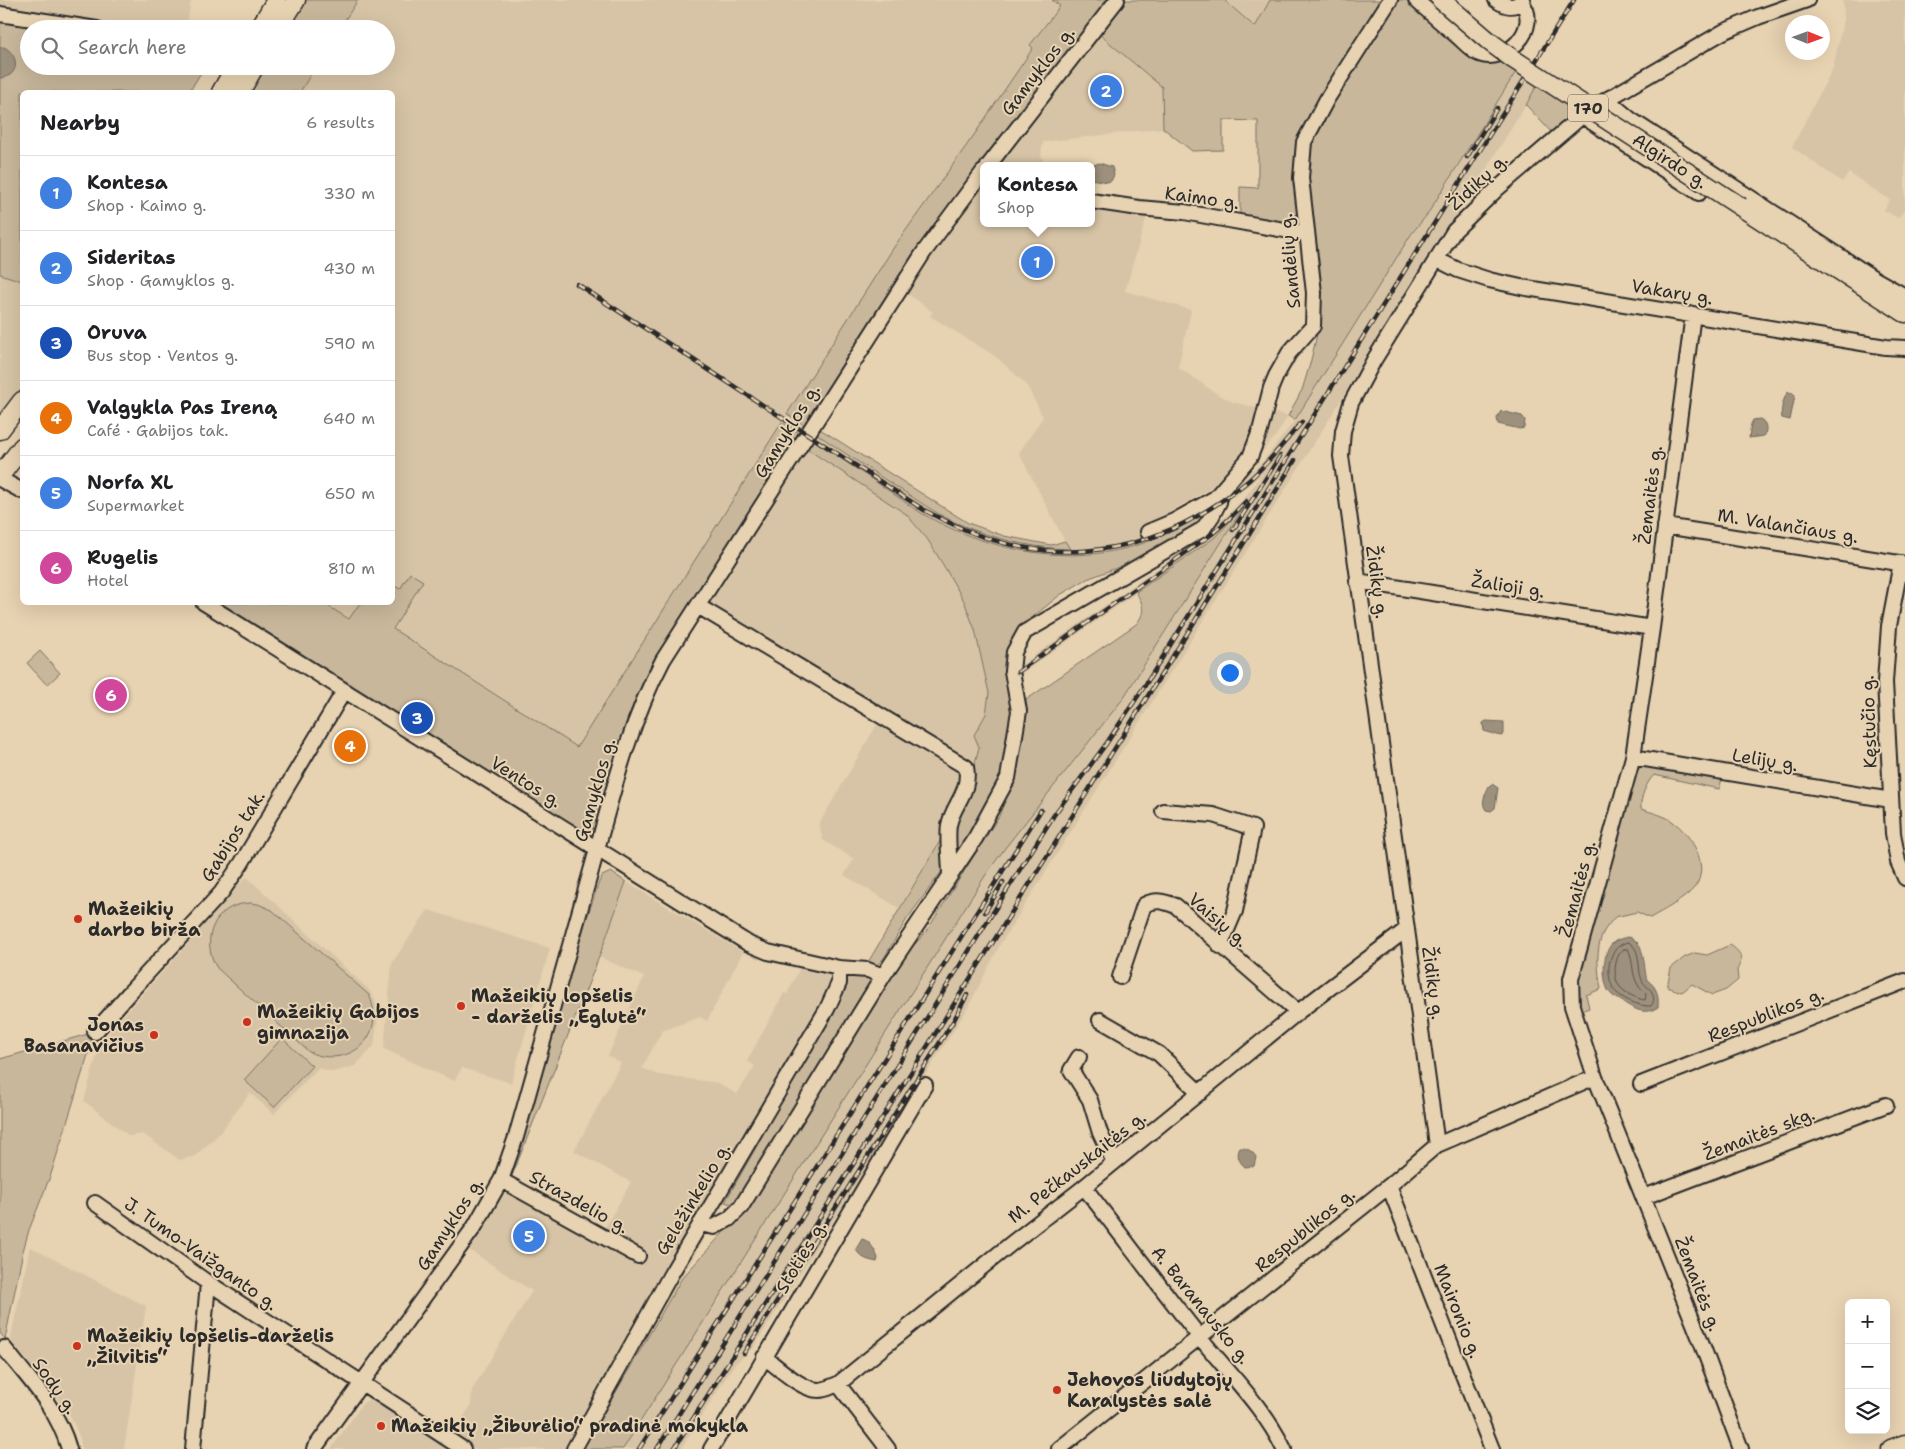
<!DOCTYPE html>
<meta charset="utf-8">
<style>
body{margin:0;font-family:"Shantell Sans",sans-serif;background:#f6f6f6;color:#202124}
.controls{position:absolute;right:15px;bottom:15px;display:grid;overflow:hidden;border-radius:8px;box-shadow:0 5px 20px #0002}
.controls button{width:45px;height:45px;display:grid;place-items:center;padding:0;border:0;border-bottom:1px solid #e0e0e0;background:#fff;color:#202124;font:25px sans-serif}
.compass{position:absolute;left:1785px;top:15px;width:45px;height:45px;border-radius:50%;background:#fff;box-shadow:0 5px 20px #0002;rotate:91deg}
.you{position:absolute;left:1229px;top:672px;width:18px;height:18px;margin:-12px;border:4px solid #fff;border-radius:50%;background:#1a73e8;box-shadow:0 0 0 8px #1a73e833}
.badge{display:grid;place-items:center;width:32px;height:32px;border-radius:50%;background:#111827;color:#fff;font-size:16px;font-weight:700}
.pin{position:absolute;translate:-50% -50%;border:2px solid #fff;box-shadow:0 1px 5px #0006}
.popup{position:absolute;left:980px;top:162px;width:115px;height:65px;box-sizing:border-box;display:grid;place-content:center;border-radius:8px;background:#fff;filter:drop-shadow(0 1px 4px #0005);font-size:16px;white-space:nowrap;color:#757577}
.popup b{font-size:19px;color:#202124}
.popup::after{content:'';position:absolute;left:50%;top:100%;margin-left:-10px;border:10px solid transparent;border-top-color:#fff}
.list{margin:0;padding:0;list-style:none}
h2{display:flex;justify-content:space-between;align-items:center;height:65px;margin:0;padding:0 20px;font-size:21px}
h2 small{font-size:16px;font-weight:400;color:#757577}
.list li{display:grid;grid-template-columns:32px 1fr auto;gap:15px;align-items:center;box-sizing:border-box;height:75px;padding:0 20px;border-top:1px solid #e0e0e0}
.list b{display:block;font-size:19px;white-space:nowrap}
.list p{margin:0;font-size:16px;white-space:nowrap;color:#757577}
.list em{font-size:16px;font-style:normal;color:#757577}
.icon{flex:none;width:28px;height:28px;fill:none;stroke:currentColor;stroke-width:2;stroke-linecap:round;stroke-linejoin:round}
.map{position:relative;flex:none;width:1905px;height:1449px;overflow:hidden}
.search{position:absolute;background:#fff;box-shadow:0 5px 20px #0002;left:20px;top:20px;width:375px;height:55px;display:flex;align-items:center;gap:12px;box-sizing:border-box;padding:0 18px;border-radius:28px;color:#757577;font-size:19px}
.panel{position:absolute;background:#fff;box-shadow:0 5px 20px #0002;left:20px;top:90px;width:375px;height:515px;border-radius:8px}
.map>svg:first-child{display:block}
</style>
<div class="map">
<svg width="1905" height="1449" viewBox="0 0 1905 1449">
<rect width="100%" height="100%" fill="#e7d2b1"/>
<filter id="ink" filterUnits="userSpaceOnUse"><feTurbulence type="fractalNoise" baseFrequency=".02" numOctaves="2"/><feDisplacementMap in="SourceGraphic" scale="10" xChannelSelector="R" yChannelSelector="G"/><feConvolveMatrix kernelMatrix="1 2 1 2 8 2 1 2 1" color-interpolation-filters="sRGB"/></filter>
<g filter="url(#ink)">
<!-- built -->
<path fill="#d7c4a6" d="M 0,0 L 191,0 L 186,29 L 152,29 L 0,6 Z
M 358,0 L 1052,0 L 1060,6 L 1030,45 L 1033,47 L 974,135 L 894,247 L 577,747 L 393,629 L 423,581 L 400,589 L 393,585 L 392,92 L 300,92 L 316,66 L 386,66 L 386,29 L 339,29 Z
M 1224,0 L 1270,0 L 1255,27 Z
M 1843,0 L 1905,0 L 1905,209 L 1898,218 L 1884,210 L 1890,200 L 1849,173 L 1842,182 L 1792,147 L 1833,68 L 1844,17 Z
M 1099,34 L 1162,87 L 1163,128 L 1043,142 L 1041,155 L 1045,166 L 997,166 Z
M 1517,70 L 1538,83 L 1526,105 L 1001,943 L 967,1009 L 754,1347 L 734,1365 L 681,1449 L 623,1449 L 985,876 L 1005,848 L 1122,700 L 1241,511 L 1214,538 L 1018,676 L 1014,670 L 1209,532 L 1243,500 L 1263,473 L 1234,497 L 1229,491 L 1264,460 L 1295,420 L 1412,233 L 1427,215 Z
M 983,184 L 983,223 L 1091,223 L 1091,195 L 1150,205 L 1125,291 L 1191,310 L 1178,367 L 1217,394 L 1233,402 L 1288,416 L 1275,437 L 1249,466 L 1148,525 L 1207,507 L 1209,510 L 1179,528 L 1152,540 L 1121,549 L 1077,554 L 1032,552 L 979,540 L 945,526 L 921,513 L 813,440 L 817,434 L 933,510 L 957,523 L 993,537 L 1025,545 L 1049,548 L 1069,549 L 1019,453 L 1043,417 L 1026,384 L 995,356 L 930,316 L 933,312 L 905,292 L 940,240 Z
M 0,274 L 22,281 L 22,389 L 0,420 Z
M 807,449 L 906,514 L 928,540 L 964,601 L 975,630 L 989,693 L 986,714 L 974,735 L 979,747 L 971,779 L 943,836 L 899,908 L 844,875 L 854,859 L 823,840 L 819,824 L 883,714 L 705,608 Z
M 323,603 L 360,603 L 350,619 Z
M 247,877 L 368,989 L 375,1000 L 378,1009 L 378,1016 L 374,1046 L 355,1066 L 333,1072 L 318,1068 L 274,1114 L 250,1093 L 219,1134 L 195,1156 L 180,1160 L 143,1134 L 129,1136 L 84,1101 L 99,1047 L 112,1029 L 184,948 L 233,890 Z
M 626,882 L 743,952 L 707,1021 L 700,1017 L 662,1031 L 642,1068 L 659,1075 L 718,1083 L 737,1094 L 755,1066 L 747,1061 L 784,993 L 787,994 L 802,964 L 848,976 L 829,1014 L 771,1113 L 758,1144 L 725,1202 L 582,1449 L 470,1449 L 452,1437 L 471,1405 L 472,1390 L 532,1291 L 468,1249 L 510,1181 L 602,1233 L 631,1182 L 574,1151 L 621,1063 L 608,1056 L 644,977 L 599,957 Z
M 428,910 L 550,948 L 511,1083 L 462,1068 L 454,1081 L 384,1049 L 392,963 Z
M 30,1247 L 146,1306 L 124,1449 L 82,1449 L 80,1438 L 69,1413 L 12,1343 L 11,1337 Z
M 370,1399 L 450,1449 L 331,1449 L 363,1403 Z"/>
<!-- green -->
<path fill="#c8b79b" stroke="#7a7163" d="M 304,0 L 358,0 L 339,29 L 286,29 Z
M 1052,0 L 1107,0 L 975,170 L 908,262 L 804,425 L 787,414 L 894,247 L 974,135 L 1033,48 L 1030,45 L 1060,6 Z
M 1126,0 L 1224,0 L 1255,27 L 1270,0 L 1409,0 L 1471,56 L 1503,60 L 1517,70 L 1427,215 L 1412,233 L 1295,420 L 1288,416 L 1302,390 L 1310,364 L 1316,339 L 1320,311 L 1313,229 L 1240,217 L 1240,187 L 1258,188 L 1258,121 L 1223,120 L 1223,150 L 1192,151 L 1163,128 L 1162,87 L 1099,34 Z
M 0,21 L 46,29 L 29,29 L 29,66 L 197,66 L 202,71 L 189,92 L 22,92 L 22,281 L 0,274 Z
M 264,66 L 316,66 L 300,92 L 248,92 Z
M 1538,83 L 1579,110 L 1552,133 L 1526,105 Z
M 782,422 L 799,433 L 656,660 L 638,693 L 627,720 L 599,822 L 591,831 L 581,830 L 572,825 L 213,603 L 323,603 L 349,619 L 360,603 L 392,602 L 393,585 L 400,589 L 410,573 L 423,581 L 393,629 L 577,747 Z
M 820,429 L 968,523 L 1004,536 L 1051,545 L 1065,541 L 1070,549 C 1031,548 994,539 959,524 C 940,516 923,504 906,493 C 876,474 846,454 817,434 Z
M 813,440 C 836,455 859,471 882,486 C 896,495 909,506 923,514 C 991,553 1078,569 1152,540 C 1172,532 1191,521 1209,510 L 1204,521 L 1151,555 L 1087,579 L 1060,595 L 1029,620 L 1013,637 L 1008,650 L 1013,705 L 1010,748 L 996,792 L 964,844 L 939,875 L 907,919 L 884,958 L 877,965 L 867,964 L 943,836 L 971,779 L 979,747 L 974,735 L 986,714 L 989,693 L 975,630 L 964,601 L 945,568 L 928,540 L 906,514 L 807,449 Z
M 1243,508 L 1122,700 L 1005,848 L 985,876 L 623,1449 L 583,1449 L 682,1278 L 733,1222 L 860,1022 L 903,957 L 926,932 L 999,816 L 1012,783 L 1023,702 L 1135,625 C 1146,614 1144,605 1136,592 L 1214,538 Z
M 40,651 L 60,673 L 47,685 L 27,663 Z
M 1642,764 L 1722,779 L 1719,789 L 1654,775 C 1646,783 1640,798 1641,809 C 1650,812 1659,814 1667,818 C 1688,829 1712,864 1695,887 C 1684,900 1664,910 1650,918 L 1637,912 L 1615,917 C 1611,922 1606,927 1603,933 C 1595,951 1598,971 1601,989 L 1586,995 L 1589,1008 L 1578,1012 L 1577,975 L 1635,774 Z
M 611,872 L 626,882 L 599,957 L 510,1181 L 508,1179 L 577,947 L 599,882 L 602,876 Z
M 251,903 L 258,904 L 272,910 L 369,995 C 388,1036 349,1070 309,1052 L 217,968 C 199,939 215,903 251,903 Z
M 1730,945 C 1741,952 1744,958 1737,970 L 1738,980 L 1726,990 L 1712,995 L 1692,984 L 1682,992 L 1667,987 L 1671,968 L 1685,957 L 1695,953 L 1707,955 Z
M 848,976 L 865,976 L 871,978 L 873,983 L 741,1195 L 731,1204 L 725,1202 L 758,1144 L 771,1113 L 829,1014 Z
M 95,1032 L 51,1174 L 29,1230 L 23,1251 L 5,1339 L 0,1333 L 0,1059 Z
M 282,1038 L 312,1066 L 274,1107 L 244,1080 Z"/>
<!-- water -->
<path fill="#9d907c" stroke="#6f685c" d="M 4,47 C 20,55 20,77 0,78 L 0,48 Z
M 1099,163 L 1112,167 L 1114,175 L 1111,181 L 1107,182 L 1091,179 L 1091,166 Z
M 1788,392 L 1793,393 L 1795,396 L 1790,420 L 1782,418 C 1780,412 1783,398 1788,392 Z
M 1501,411 L 1522,416 L 1525,420 L 1524,428 L 1520,429 L 1498,424 L 1497,418 Z
M 1760,419 C 1766,422 1768,429 1764,436 L 1749,438 L 1751,424 L 1753,420 Z
M 1486,721 L 1504,722 L 1504,734 L 1501,736 L 1484,731 L 1483,723 Z
M 1492,784 L 1498,788 L 1495,808 L 1491,811 L 1486,810 C 1480,802 1486,793 1489,786 Z
M 1628,937 C 1646,940 1643,967 1647,980 C 1657,987 1659,995 1658,1007 C 1645,1016 1634,1009 1623,1002 C 1617,998 1611,996 1608,990 C 1602,978 1602,951 1614,942 C 1618,939 1623,938 1628,937 Z
M 1240,1148 C 1248,1148 1252,1151 1256,1157 L 1254,1166 L 1245,1167 C 1239,1162 1236,1155 1240,1148 Z
M 862,1239 C 871,1241 875,1251 878,1258 L 877,1262 C 867,1260 860,1258 856,1249 Z"/>
<g fill="none" stroke-linecap="round" stroke-linejoin="round">
<!-- shore -->
<path stroke="#59534b" stroke-width="1" d="M 1628,942 C 1643,949 1636,970 1643,982 C 1646,987 1651,988 1653,995 C 1654,999 1654,1002 1651,1006 C 1640,1007 1618,998 1613,988 C 1605,972 1608,946 1628,942 Z
M 1624,949 L 1628,949 C 1634,960 1631,974 1638,985 C 1640,989 1644,991 1646,994 L 1645,1000 C 1637,999 1625,993 1620,987 C 1612,978 1614,955 1624,949 Z"/>
<!-- minor casing -->
<g stroke="#2b2b2b" stroke-width="18">
<path id="minor" d="M 1416,0 C 1429,12 1443,24 1457,36 C 1463,41 1470,49 1477,53 C 1505,67 1543,27 1521,2
M 1496,0 C 1506,7 1514,9 1523,0
M 0,14 L 97,29
M 1609,98 L 1612,104 L 1630,119 L 1875,279 L 1905,296
M 1581,115 L 1699,193
M 988,166 L 1117,0
M 1091,201 L 1139,208 L 1184,212 L 1307,234
M 1436,259 L 1458,270 L 1489,280 L 1521,287 L 1886,347 L 1905,348
M 1693,314 L 1652,628 L 1633,757 L 1571,979 L 1572,1006 L 1595,1077 L 1700,1339 L 1741,1449
M 0,479 L 22,491
M 1665,526 L 1905,564
M 1148,532 L 1174,521 L 1215,498 L 1250,457 L 1260,431 L 1271,388 L 1276,376 L 1289,353 L 1313,326 L 1314,293 L 1301,178 L 1304,142 L 1327,99 L 1390,0
M 1901,563 L 1889,626 L 1885,682 L 1893,833 L 1898,862 L 1905,878
M 1357,581 L 1652,628
M 203,602 L 749,944 L 768,952 L 839,968 L 868,970 L 883,976 L 976,837 L 1008,778 L 1019,711 L 1012,671 L 1014,652 L 1025,632 L 1203,529 L 1212,516 L 1219,502 L 1215,498
M 698,606 L 966,767 C 971,792 953,804 949,825 C 947,837 950,863 950,876
M 1633,757 L 1891,800
M 1163,811 L 1213,815 L 1253,828 L 1235,911 L 1220,946
M 1120,977 L 1144,905 C 1156,899 1163,901 1176,906 L 1298,1012
M 1100,1020 L 1159,1054 L 1200,1093
M 95,1032 L 130,992 L 221,893 L 241,864 L 344,691
M 1079,1057 L 1071,1070 L 1090,1100 L 1100,1133 L 1114,1162
M 1641,1084 L 1905,981
M 1437,1145 L 1341,456 L 1343,431 L 1351,403 L 1374,360 L 1454,231 L 1497,189 L 1589,110 L 1723,32 L 1758,17 L 1807,0
M 501,1180 L 638,1256
M 1389,1186 L 1492,1449
M 1084,1187 C 1123,1237 1160,1287 1199,1336 C 1228,1373 1263,1406 1284,1449
M 1644,1197 L 1886,1105
M 95,1203 L 204,1280 L 463,1449
M 700,1224 L 714,1227 L 729,1219 L 741,1207 L 883,976
M 4,1348 C 29,1379 58,1409 69,1449
M 764,1357 C 778,1367 801,1390 819,1390 C 826,1390 832,1386 838,1384 L 1012,1243 L 1084,1187 L 1298,1012 L 1407,929
M 838,1384 L 888,1449
M 193,1449 L 208,1283
M 314,1449 L 475,1226 L 501,1180 L 516,1137 C 541,1048 566,960 591,871 C 611,799 628,726 663,660 L 924,252 L 983,172
M 574,1449 L 671,1274 L 827,1009 L 839,983 L 839,968
M 711,1449 L 925,1085
M 1059,1449 L 1389,1186 L 1437,1145 L 1595,1077"/>
</g>
<!-- major casing -->
<g stroke="#2b2b2b" stroke-width="21">
<path id="major" d="M 259,29 L 276,0
M 278,29 L 296,0
M 221,92 L 236,66
M 240,92 L 255,66
M 1741,207 L 1905,313
M 0,430 L 22,401
M 0,476 L 22,447
M 1891,1449 L 1905,1444"/>
</g>
<!-- minor -->
<use href="#minor" stroke="#e7d2b1" stroke-width="14"/>
<!-- major -->
<use href="#major" stroke="#e7d2b1" stroke-width="18"/>
<!-- rail casing -->
<g stroke="#2b2b2b" stroke-width="4.5">
<path id="rail" d="M 1467,157 L 1497,108
M 577,284 L 924,510 C 945,521 967,532 990,539 C 1084,569 1173,543 1248,481 C 1268,464 1284,442 1302,422
M 1233,530 L 1280,456
M 1018,672 L 1212,534 L 1229,519 L 1246,501
M 985,912 L 1003,882
M 744,1353 L 954,1020 L 967,995
M 639,1449 L 1041,810
M 657,1449 L 1054,815 L 1106,744 L 1144,687 L 1574,0
M 674,1449 L 1239,551 L 1295,460"/>
</g>
<!-- rail -->
<use href="#rail" stroke="#e7d2b1" stroke-width="2.5" stroke-dasharray="8" stroke-linecap="butt"/>
<!-- major-bridge casing -->
<g stroke="#2b2b2b" stroke-width="21" stroke-linecap="butt">
<path id="major-bridge" d="M 1441,0 L 1490,42 L 1513,59 L 1741,207"/>
</g>
<!-- major-bridge -->
<use href="#major-bridge" stroke="#e7d2b1" stroke-width="18"/>
</g>
</g>
<!-- markers -->
<g fill="#c8321e" stroke="#e7d2b1" stroke-width="2">
<circle cx="78" cy="919" r="5"/>
<circle cx="461" cy="1006" r="5"/>
<circle cx="247" cy="1022" r="5"/>
<circle cx="154" cy="1035" r="5"/>
<circle cx="77" cy="1346" r="5"/>
<circle cx="1057" cy="1390" r="5"/>
<circle cx="381" cy="1426" r="5"/>
</g>
<g text-anchor="middle" stroke-width="4" stroke-linejoin="round" paint-order="stroke">
<!-- shield labels -->
<rect fill="#e7d2b1" stroke="#635d53" stroke-width="1" x="1568" y="94.5" width="40" height="27" rx="4"/>
<g font-size="16" font-weight="bold" fill="#2b2b2b">
<text x="1588" y="114">170</text>
</g>
<!-- street labels -->
<g font-size="18" fill="#2b2b2b" stroke="#e7d2b1">
<text transform="translate(1038 71) rotate(-52)" y="6">Gamyklos g.</text>
<text transform="translate(1670 161) rotate(33)" y="6">Algirdo g.</text>
<text transform="translate(1478 182) rotate(-43)" y="6">Židikų g.</text>
<text transform="translate(1202 198) rotate(8)" y="6">Kaimo g.</text>
<text transform="translate(1290 261) rotate(-95)" y="6">Sandėlių g.</text>
<text transform="translate(1672 292) rotate(9)" y="6">Vakarų g.</text>
<text transform="translate(787 431) rotate(-58)" y="6">Gamyklos g.</text>
<text transform="translate(1650 495) rotate(-83)" y="6">Žemaitės g.</text>
<text transform="translate(1788 526) rotate(9)" y="6">M. Valančiaus g.</text>
<text transform="translate(1377 582) rotate(82)" y="6">Židikų g.</text>
<text transform="translate(1508 586) rotate(9)" y="6">Žalioji g.</text>
<text transform="translate(1869 722) rotate(-92)" y="6">Kęstučio g.</text>
<text transform="translate(1765 760) rotate(9)" y="6">Lelijų g.</text>
<text transform="translate(526 782) rotate(32)" y="6">Ventos g.</text>
<text transform="translate(595 790) rotate(-74)" y="6">Gamyklos g.</text>
<text transform="translate(233 836) rotate(-58)" y="6">Gabijos tak.</text>
<text transform="translate(1577 889) rotate(-75)" y="6">Žemaitės g.</text>
<text transform="translate(1218 920) rotate(41)" y="6">Vaisių g.</text>
<text transform="translate(1433 983) rotate(82)" y="6">Židikų g.</text>
<text transform="translate(1766 1015) rotate(-21)" y="6">Respublikos g.</text>
<text transform="translate(1759 1134) rotate(-21)" y="6">Žemaitės skg.</text>
<text transform="translate(1077 1167) rotate(-38)" y="6">M. Pečkauskaitės g.</text>
<text transform="translate(693 1199) rotate(-59)" y="6">Geležinkelio g.</text>
<text transform="translate(579 1202) rotate(29)" y="6">Strazdelio g.</text>
<text transform="translate(450 1224) rotate(-57)" y="6">Gamyklos g.</text>
<text transform="translate(1305 1230) rotate(-39)" y="6">Respublikos g.</text>
<text transform="translate(201 1254) rotate(35)" y="6">J. Tumo-Vaižganto g.</text>
<text transform="translate(801 1257) rotate(-59)" y="6">Stoties g.</text>
<text transform="translate(1698 1284) rotate(69)" y="6">Žemaitės g.</text>
<text transform="translate(1201 1305) rotate(51)" y="6">A. Baranausko g.</text>
<text transform="translate(1458 1311) rotate(68)" y="6">Maironio g.</text>
<text transform="translate(55 1386) rotate(55)" y="6">Sodų g.</text>
</g>
<!-- poi labels -->
<g font-size="18" font-weight="bold" fill="#2b2b2b" stroke="#e7d2b1" text-anchor="start">
<text x="88" y="915">Mažeikių<tspan x="88" dy="21">darbo birža</tspan></text>
<text x="471" y="1002">Mažeikių lopšelis<tspan x="471" dy="21">- darželis „Eglutė“</tspan></text>
<text x="257" y="1018">Mažeikių Gabijos<tspan x="257" dy="21">gimnazija</tspan></text>
<text x="144" y="1031" text-anchor="end">Jonas<tspan x="144" dy="21">Basanavičius</tspan></text>
<text x="87" y="1342">Mažeikių lopšelis-darželis<tspan x="87" dy="21">„Žilvitis“</tspan></text>
<text x="1067" y="1386">Jehovos liudytojų<tspan x="1067" dy="21">Karalystės salė</tspan></text>
<text x="391" y="1432">Mažeikių „Žiburėlio“ pradinė mokykla</text>
</g>
</g>
</svg>
<div class="controls">
<button>+</button>
<button>−</button>
<button><svg class="icon" aria-label="layers" viewBox="0 0 24 24"><path d="M12 4l9 5-9 5-9-5zM3 14l9 5 9-5"/></svg></button>
</div>
<svg class="compass" viewBox="-18 -18 36 36"><path d="M0-13l5 13h-10z" fill="#e53935"/><path d="M0 13l5-13h-10z" fill="#757577"/></svg>
<div class="you"></div>
<div class="pin badge" style="left:1037px;top:262px;background:#3f7fe0">1</div>
<div class="popup"><b>Kontesa</b>Shop</div>
<div class="pin badge" style="left:1106px;top:91px;background:#3f7fe0">2</div>
<div class="pin badge" style="left:417px;top:718px;background:#1a4fb4">3</div>
<div class="pin badge" style="left:350px;top:746px;background:#e8710a">4</div>
<div class="pin badge" style="left:529px;top:1236px;background:#3f7fe0">5</div>
<div class="pin badge" style="left:111px;top:695px;background:#d1479c">6</div>
<div class="search"><svg class="icon" aria-label="search" viewBox="0 0 24 24"><circle cx="10" cy="10" r="6"/><path d="M15 15l6 6"/></svg>Search here</div>
<section class="panel">
<h2>Nearby<small>6 results</small></h2>
<ul class="list">
<li><span class="badge" style="background:#3f7fe0">1</span><div><b>Kontesa</b><p>Shop · Kaimo g.</p></div><em>330 m</em></li>
<li><span class="badge" style="background:#3f7fe0">2</span><div><b>Sideritas</b><p>Shop · Gamyklos g.</p></div><em>430 m</em></li>
<li><span class="badge" style="background:#1a4fb4">3</span><div><b>Oruva</b><p>Bus stop · Ventos g.</p></div><em>590 m</em></li>
<li><span class="badge" style="background:#e8710a">4</span><div><b>Valgykla Pas Ireną</b><p>Café · Gabijos tak.</p></div><em>640 m</em></li>
<li><span class="badge" style="background:#3f7fe0">5</span><div><b>Norfa XL</b><p>Supermarket</p></div><em>650 m</em></li>
<li><span class="badge" style="background:#d1479c">6</span><div><b>Rugelis</b><p>Hotel</p></div><em>810 m</em></li>
</ul>
</section>
</div>
